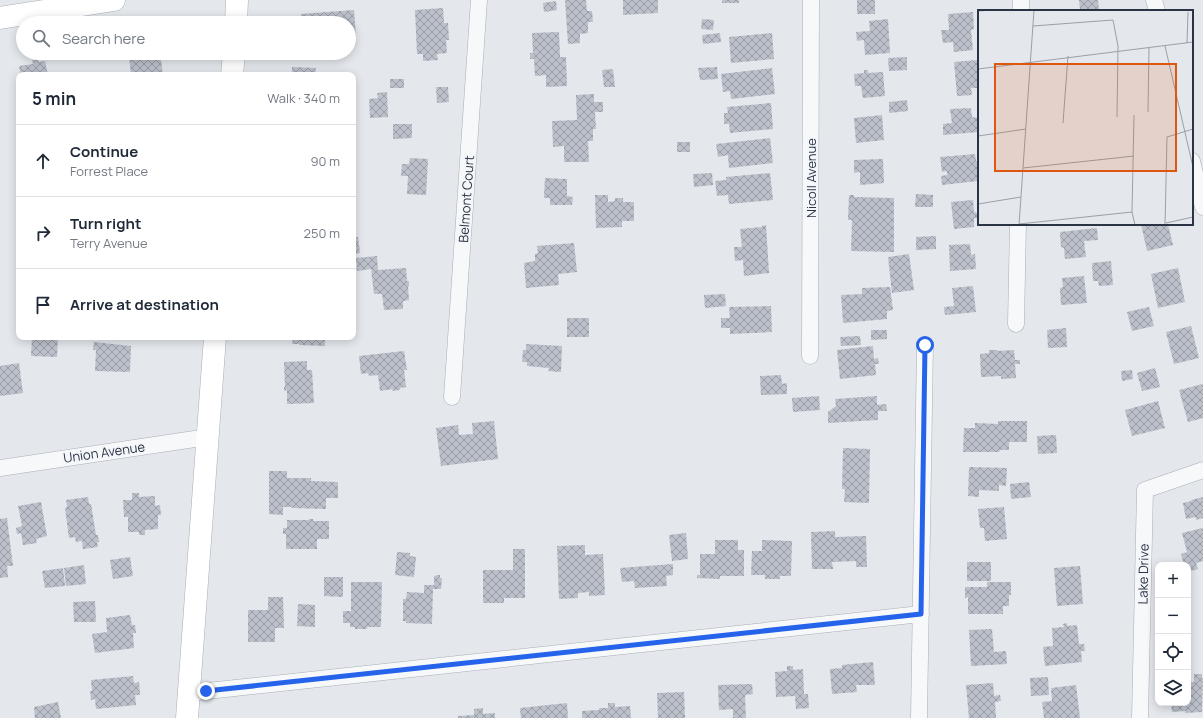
<!DOCTYPE html>
<meta charset="utf-8">
<style>
body{margin:0;font-family:Manrope,sans-serif;background:#f2f2f3;color:#1f2937}
.controls{position:absolute;right:12px;bottom:12px;display:grid;overflow:hidden;border-radius:8px;box-shadow:0 2px 10px #0003}
.controls button{width:36px;height:36px;display:grid;place-items:center;padding:0;border:0;border-bottom:1px solid #e0e1e3;background:#fff;color:#1f2937;font:20px sans-serif}
.stop{position:absolute;width:12px;height:12px;margin:-9px;border:3px solid #2563eb;border-radius:50%;background:#fff}
.stop.end{background:#2563eb;border-color:#fff;box-shadow:0 1px 4px #0008}
.list{margin:0;padding:0;list-style:none}
h2{display:flex;justify-content:space-between;align-items:center;height:52px;margin:0;padding:0 16px;font-size:17px}
h2 small{font-size:13px;font-weight:400;color:#747a83}
.list li{display:grid;grid-template-columns:26px 1fr auto;gap:12px;align-items:center;box-sizing:border-box;height:72px;padding:0 16px;border-top:1px solid #e0e1e3}
.list b{display:block;font-size:15px;white-space:nowrap}
.list p{margin:0;font-size:13px;white-space:nowrap;color:#747a83}
.list em{font-size:13px;font-style:normal;color:#747a83}
.icon{flex:none;width:22px;height:22px;fill:none;stroke:currentColor;stroke-width:2;stroke-linecap:round;stroke-linejoin:round}
.map{position:relative;flex:none;width:1203px;height:718px;overflow:hidden}
.search{position:absolute;background:#fff;box-shadow:0 2px 10px #0003;left:16px;top:16px;width:340px;height:44px;display:flex;align-items:center;gap:10px;box-sizing:border-box;padding:0 14px;border-radius:22px;color:#747a83;font-size:15px}
.panel{position:absolute;background:#fff;box-shadow:0 2px 10px #0003;left:16px;top:72px;width:340px;height:268px;border-radius:8px}
.map>svg:first-child{display:block}
</style>
<div class="map">
<svg width="1203" height="718" viewBox="0 0 1203 718">
<defs>
<pattern id="building-cross-hatch" width="8" height="8" patternUnits="userSpaceOnUse"><rect width="8" height="8" fill="#bbc0ca"/><path d="M0 0l8 8M0 8l8-8" fill="none" stroke="#989da6"/></pattern>
</defs>
<rect width="100%" height="100%" fill="#e4e7ec"/>
<!-- building -->
<path fill="url(#building-cross-hatch)" d="M 565,0 L 586,0 L 587,11 L 592,11 L 593,22 L 588,22 L 588,33 L 580,34 L 580,43 L 568,44 Z
M 623,0 L 658,0 L 658,13 L 623,15 Z
M 722,0 L 739,0 L 739,3 L 722,3 Z
M 857,0 L 875,0 L 875,14 L 857,14 Z
M 1079,0 L 1098,0 L 1099,9 L 1080,10 Z
M 556,1 L 557,10 L 544,12 L 543,3 Z
M 443,8 L 444,23 L 448,23 L 449,40 L 446,40 L 447,53 L 437,54 L 438,60 L 423,61 L 423,54 L 417,54 L 415,10 Z
M 354,10 L 356,37 L 349,37 L 349,23 L 302,23 L 301,14 Z
M 973,12 L 974,29 L 971,30 L 973,50 L 954,52 L 953,42 L 943,43 L 941,30 L 949,30 L 948,14 Z
M 702,19 L 714,20 L 713,30 L 701,29 Z
M 888,19 L 890,53 L 865,55 L 864,40 L 857,41 L 856,32 L 870,31 L 869,21 Z
M 559,32 L 560,57 L 566,57 L 567,86 L 546,87 L 546,75 L 535,76 L 534,59 L 530,59 L 530,53 L 533,53 L 532,33 Z
M 720,33 L 721,42 L 703,44 L 702,35 Z
M 772,33 L 774,59 L 731,63 L 729,37 Z
M 147,53 L 160,53 L 163,75 L 131,75 L 129,55 Z
M 907,57 L 907,70 L 889,71 L 888,58 Z
M 32,60 L 38,60 L 39,62 L 45,61 L 48,75 L 21,75 L 19,66 L 33,64 Z
M 977,60 L 979,75 L 977,75 L 978,88 L 971,88 L 972,95 L 957,96 L 954,62 Z
M 292,67 L 316,68 L 315,75 L 292,75 Z
M 717,67 L 718,79 L 700,80 L 698,68 Z
M 772,68 L 775,94 L 731,99 L 730,91 L 723,92 L 721,74 Z
M 613,69 L 615,87 L 604,87 L 602,70 Z
M 864,70 L 868,70 L 868,73 L 883,72 L 885,96 L 863,98 L 861,86 L 855,86 L 854,74 L 864,73 Z
M 390,79 L 404,79 L 404,88 L 390,88 Z
M 436,87 L 448,87 L 449,102 L 437,103 Z
M 387,92 L 388,117 L 370,118 L 369,99 L 378,98 L 377,93 Z
M 594,94 L 594,102 L 603,102 L 603,112 L 595,112 L 596,129 L 593,129 L 593,141 L 588,141 L 589,162 L 564,162 L 564,146 L 553,147 L 552,121 L 577,120 L 576,95 Z
M 907,100 L 908,111 L 889,113 L 889,102 Z
M 771,103 L 773,129 L 730,133 L 729,124 L 724,124 L 724,113 L 728,113 L 727,107 Z
M 971,108 L 972,117 L 978,118 L 979,132 L 943,135 L 943,124 L 952,123 L 950,109 Z
M 882,115 L 884,140 L 856,143 L 854,118 Z
M 393,124 L 412,124 L 412,138 L 393,139 Z
M 770,138 L 773,163 L 729,168 L 728,155 L 718,157 L 716,144 Z
M 677,142 L 690,142 L 690,152 L 677,152 Z
M 975,154 L 976,161 L 979,161 L 979,168 L 977,168 L 978,181 L 942,185 L 941,176 L 947,175 L 947,171 L 942,172 L 940,157 Z
M 410,158 L 428,159 L 426,195 L 407,194 L 408,176 L 401,176 L 402,164 L 409,164 Z
M 883,159 L 884,183 L 860,185 L 860,172 L 854,173 L 854,160 Z
M 712,173 L 713,185 L 694,187 L 693,174 Z
M 770,173 L 773,200 L 729,204 L 728,195 L 717,196 L 715,181 L 726,180 L 726,177 Z
M 545,178 L 567,179 L 567,196 L 573,197 L 572,205 L 550,205 L 550,198 L 544,198 Z
M 916,194 L 933,195 L 933,207 L 915,207 Z
M 595,195 L 608,195 L 608,202 L 615,201 L 615,198 L 623,198 L 623,202 L 634,202 L 634,221 L 622,221 L 622,227 L 596,228 Z
M 849,195 L 854,195 L 854,197 L 894,198 L 894,252 L 851,251 L 852,220 L 848,220 Z
M 973,200 L 974,212 L 977,213 L 977,218 L 974,218 L 974,227 L 954,229 L 951,202 Z
M 1141,224 L 1168,224 L 1173,245 L 1147,251 Z
M 766,225 L 769,273 L 744,276 L 743,260 L 735,261 L 734,247 L 742,247 L 740,229 L 762,227 L 762,226 Z
M 1097,228 L 1098,240 L 1084,241 L 1086,257 L 1065,259 L 1064,248 L 1061,247 L 1060,232 Z
M 936,236 L 936,249 L 916,250 L 916,237 Z
M 353,237 L 358,237 L 360,253 L 353,254 Z
M 574,243 L 577,272 L 558,274 L 559,285 L 526,288 L 524,263 L 535,261 L 535,254 L 538,253 L 537,246 Z
M 970,244 L 971,255 L 975,254 L 976,269 L 950,271 L 949,245 Z
M 909,254 L 914,290 L 892,293 L 888,257 Z
M 377,256 L 378,270 L 406,268 L 407,281 L 409,281 L 409,286 L 408,287 L 409,300 L 403,301 L 403,309 L 384,310 L 382,294 L 374,294 L 371,269 L 357,271 L 356,258 Z
M 1111,261 L 1113,285 L 1099,286 L 1098,281 L 1093,281 L 1092,263 Z
M 1178,268 L 1185,302 L 1158,308 L 1151,274 Z
M 1084,276 L 1087,303 L 1061,305 L 1060,288 L 1063,287 L 1062,278 Z
M 973,286 L 976,312 L 945,315 L 944,307 L 954,306 L 952,288 Z
M 890,287 L 893,310 L 887,311 L 887,319 L 843,323 L 841,295 L 862,294 L 862,288 Z
M 725,294 L 726,306 L 705,308 L 704,295 Z
M 771,306 L 772,332 L 730,334 L 730,328 L 721,328 L 721,318 L 730,318 L 729,307 Z
M 1149,307 L 1154,326 L 1132,331 L 1127,312 Z
M 567,318 L 589,318 L 589,337 L 567,337 Z
M 1191,326 L 1199,358 L 1174,364 L 1166,332 Z
M 1066,328 L 1067,347 L 1048,348 L 1047,330 Z
M 871,330 L 887,330 L 887,339 L 871,340 Z
M 860,336 L 861,345 L 841,346 L 840,337 Z
M 32,337 L 58,337 L 57,357 L 31,356 Z
M 293,337 L 325,337 L 325,346 L 299,345 L 299,344 L 292,344 Z
M 94,342 L 131,346 L 130,372 L 95,371 L 96,350 L 93,350 Z
M 526,344 L 562,346 L 561,372 L 548,371 L 549,368 L 527,366 L 527,362 L 522,362 L 523,350 L 526,350 Z
M 873,346 L 874,359 L 878,358 L 879,364 L 875,364 L 876,375 L 840,379 L 837,350 Z
M 989,350 L 998,350 L 998,351 L 1014,350 L 1015,360 L 1020,360 L 1020,364 L 1015,364 L 1016,378 L 1001,379 L 1001,376 L 981,377 L 980,354 L 989,353 Z
M 404,351 L 407,370 L 404,370 L 406,387 L 400,388 L 400,390 L 392,391 L 393,389 L 380,391 L 378,375 L 369,376 L 368,373 L 361,374 L 359,356 Z
M 307,361 L 307,370 L 312,370 L 314,403 L 287,404 L 287,390 L 284,391 L 284,387 L 285,387 L 284,362 Z
M 19,363 L 23,393 L 0,396 L 0,366 Z
M 1155,368 L 1160,387 L 1142,391 L 1137,373 Z
M 1132,370 L 1133,379 L 1122,381 L 1121,371 Z
M 781,375 L 782,384 L 787,383 L 787,394 L 761,395 L 760,376 Z
M 1203,384 L 1203,418 L 1188,422 L 1179,390 Z
M 819,396 L 820,410 L 793,412 L 792,398 Z
M 877,396 L 877,405 L 886,404 L 887,411 L 878,411 L 878,420 L 828,423 L 828,412 L 836,406 L 835,399 Z
M 1158,401 L 1165,428 L 1132,436 L 1125,410 Z
M 494,421 L 498,459 L 441,466 L 436,428 L 458,425 L 459,435 L 473,434 L 472,423 Z
M 998,421 L 1027,421 L 1027,442 L 1009,442 L 1009,450 L 1000,450 L 999,452 L 963,452 L 964,428 L 975,428 L 975,423 L 998,424 Z
M 1056,435 L 1057,453 L 1038,454 L 1037,436 Z
M 843,448 L 870,449 L 869,503 L 844,502 L 845,489 L 842,489 Z
M 969,467 L 1007,468 L 1006,486 L 999,485 L 999,491 L 979,490 L 979,497 L 968,496 Z
M 269,471 L 287,471 L 287,478 L 311,478 L 311,481 L 338,482 L 338,498 L 326,498 L 326,509 L 292,508 L 292,507 L 283,507 L 283,515 L 269,514 Z
M 1029,482 L 1031,497 L 1011,499 L 1010,484 Z
M 132,493 L 139,493 L 139,497 L 155,496 L 155,506 L 160,505 L 161,515 L 158,515 L 158,529 L 145,530 L 145,535 L 139,535 L 139,532 L 128,532 L 128,517 L 124,517 L 123,500 L 132,500 Z
M 88,497 L 89,504 L 91,504 L 96,535 L 98,535 L 99,542 L 97,542 L 98,547 L 83,549 L 82,541 L 76,542 L 75,537 L 69,538 L 65,508 L 67,507 L 66,500 Z
M 1203,497 L 1203,518 L 1196,520 L 1196,517 L 1186,519 L 1183,503 L 1192,501 L 1191,500 Z
M 41,502 L 47,536 L 36,539 L 37,543 L 23,545 L 21,533 L 17,534 L 16,528 L 22,526 L 18,506 Z
M 1004,507 L 1007,539 L 985,541 L 984,528 L 980,528 L 978,509 Z
M 7,518 L 13,566 L 7,566 L 8,577 L 0,578 L 0,519 Z
M 309,519 L 313,519 L 313,521 L 329,521 L 329,539 L 317,539 L 317,549 L 286,549 L 286,534 L 283,534 L 283,528 L 287,528 L 287,520 L 309,520 Z
M 1203,528 L 1203,561 L 1196,563 L 1198,569 L 1188,572 L 1188,565 L 1184,565 L 1181,554 L 1187,552 L 1182,533 Z
M 835,531 L 835,537 L 866,536 L 867,567 L 856,567 L 856,561 L 832,562 L 833,569 L 812,569 L 811,532 Z
M 686,533 L 688,559 L 672,561 L 669,535 Z
M 715,540 L 738,540 L 738,550 L 744,550 L 744,576 L 720,576 L 720,579 L 697,578 L 697,575 L 700,575 L 700,554 L 715,554 Z
M 762,540 L 792,541 L 791,576 L 780,576 L 780,579 L 765,579 L 765,575 L 751,575 L 752,551 L 762,551 Z
M 585,545 L 585,555 L 603,554 L 605,595 L 589,596 L 589,592 L 578,593 L 578,598 L 559,599 L 557,546 Z
M 513,549 L 525,549 L 525,598 L 504,598 L 504,603 L 483,603 L 483,570 L 513,570 Z
M 397,552 L 410,553 L 410,556 L 416,557 L 414,577 L 395,575 Z
M 130,557 L 133,576 L 113,579 L 110,560 Z
M 967,562 L 991,562 L 991,581 L 967,581 Z
M 673,564 L 673,575 L 666,576 L 667,586 L 635,588 L 634,581 L 622,582 L 620,568 Z
M 84,565 L 86,584 L 66,586 L 64,568 Z
M 1080,566 L 1083,604 L 1057,606 L 1054,568 Z
M 63,568 L 65,586 L 45,588 L 42,571 Z
M 436,575 L 440,575 L 440,578 L 442,578 L 441,589 L 433,589 L 432,624 L 406,623 L 406,621 L 403,621 L 403,599 L 406,599 L 407,592 L 424,593 L 424,585 L 434,585 L 434,576 L 436,576 Z
M 324,577 L 343,577 L 343,597 L 324,596 Z
M 351,582 L 382,582 L 381,627 L 367,627 L 367,629 L 355,629 L 355,627 L 350,627 L 350,623 L 343,623 L 343,611 L 351,611 Z
M 987,582 L 1011,582 L 1011,595 L 1009,595 L 1009,606 L 1003,606 L 1003,614 L 968,614 L 968,597 L 965,598 L 965,587 L 987,587 Z
M 268,597 L 283,597 L 284,628 L 275,628 L 275,642 L 248,642 L 248,610 L 268,610 Z
M 95,601 L 96,622 L 74,622 L 73,602 Z
M 298,604 L 315,605 L 315,627 L 297,626 Z
M 130,615 L 132,625 L 135,625 L 136,633 L 133,633 L 134,648 L 95,653 L 92,634 L 107,632 L 106,618 Z
M 1067,623 L 1067,626 L 1077,625 L 1079,644 L 1084,644 L 1085,651 L 1081,651 L 1082,662 L 1045,666 L 1043,647 L 1053,646 L 1052,628 L 1064,627 L 1063,624 Z
M 992,629 L 994,652 L 1006,651 L 1007,664 L 971,666 L 969,630 Z
M 873,662 L 875,685 L 856,685 L 857,692 L 832,694 L 830,669 L 842,668 L 842,665 Z
M 787,666 L 793,666 L 793,670 L 803,669 L 804,694 L 808,694 L 809,708 L 796,709 L 795,696 L 776,697 L 775,672 L 787,671 Z
M 1194,674 L 1202,674 L 1202,678 L 1203,678 L 1202,712 L 1185,713 L 1185,711 L 1172,712 L 1171,703 L 1188,703 L 1188,682 L 1194,682 Z
M 133,676 L 134,683 L 139,682 L 140,695 L 135,695 L 136,705 L 96,709 L 95,699 L 91,700 L 90,691 L 92,691 L 91,680 Z
M 1048,677 L 1049,695 L 1031,696 L 1030,678 Z
M 993,683 L 994,696 L 1000,695 L 1001,701 L 995,702 L 996,718 L 969,718 L 966,685 Z
M 752,684 L 753,694 L 745,695 L 746,718 L 733,718 L 733,709 L 719,710 L 718,685 Z
M 1076,685 L 1080,718 L 1044,718 L 1042,702 L 1052,701 L 1051,688 Z
M 684,692 L 685,718 L 658,718 L 657,693 Z
M 58,702 L 61,718 L 35,718 L 34,707 Z
M 567,703 L 568,718 L 521,718 L 520,708 Z
M 608,703 L 615,703 L 615,707 L 630,706 L 631,718 L 582,718 L 582,711 L 599,710 L 599,708 L 608,708 Z
M 483,708 L 483,714 L 495,713 L 495,718 L 458,718 L 458,716 L 474,715 L 474,709 Z"/>
<g fill="none" stroke-linecap="round" stroke-linejoin="round">
<!-- street casing -->
<g stroke="#a9aeb7" stroke-width="17">
<path id="street" d="M 1154,0 L 1157,11
M 1021,11 L 1021,0
M 1192,161 L 1203,207
M 1016,324 L 1018,224
M 810,356 L 811,0
M 452,397 L 479,0
M 0,468 L 208,437
M 189,693 L 921,614
M 919,718 L 925,345
M 1140,718 L 1145,490 L 1203,470"/>
</g>
<!-- secondary casing -->
<g stroke="#a9aeb7" stroke-width="23">
<path id="secondary" d="M 0,18 L 114,0
M 236,23 L 237,0
M 232,75 L 234,53
M 187,718 L 215,337"/>
</g>
<!-- street -->
<use href="#street" stroke="#f7f8fa" stroke-width="16"/>
<!-- secondary -->
<use href="#secondary" stroke="#fff" stroke-width="22"/>
</g>
<g fill="none" stroke-linecap="round" stroke-linejoin="round">
<!-- route -->
<path stroke="#2563eb" stroke-width="5" d="M 206,691 L 921,614 L 925,345"/>
</g>
<g text-anchor="middle" stroke-width="4" stroke-linejoin="round" paint-order="stroke">
<!-- street labels -->
<g font-size="13" fill="#2b3445" stroke="#f4f6f9">
<text transform="translate(811 178) rotate(-90)" y="5">Nicoll Avenue</text>
<text transform="translate(466 199) rotate(-86)" y="5">Belmont Court</text>
<text transform="translate(104 452) rotate(-8)" y="5">Union Avenue</text>
<text transform="translate(1143 574) rotate(-89)" y="5">Lake Drive</text>
</g>
</g>
<!-- overview -->
<g transform="translate(978 10)">
<rect width="215" height="215" fill="#e4e7ec"/>
<path fill="none" stroke="#9a9fa9" stroke-width="1" d="M 0,1 L 16,0M 55,16 L 135,10 L 140,36 L 139,107M 209,33 L 210,2M 187,36 L 215,157M 0,59 L 215,32M 170,102 L 171,38M 156,105 L 154,202 L 157,215M 85,113 L 90,46M 0,126 L 48,119M 45,158 L 156,146M 0,194 L 43,187M 188,213 L 215,207M 41,214 L 154,202M 41,215 L 56,0M 187,215 L 189,127 L 215,119"/>
<path fill="#df570f" fill-opacity="0.15" stroke="#df570f" stroke-width="2" d="M 17,54 L 198,54 L 198,161 L 17,161 Z"/>
<rect width="215" height="215" fill="none" stroke="#2b3445" stroke-width="2"/>
</g>
</svg>
<div class="controls">
<button>+</button>
<button>−</button>
<button><svg class="icon" aria-label="locate" viewBox="0 0 24 24"><circle cx="12" cy="12" r="6"/><path d="M12 2v4M12 18v4M2 12h4M18 12h4"/></svg></button>
<button><svg class="icon" aria-label="layers" viewBox="0 0 24 24"><path d="M12 4l9 5-9 5-9-5zM3 14l9 5 9-5"/></svg></button>
</div>
<div class="stop" style="left:925px;top:345px"></div>
<div class="stop end" style="left:206px;top:691px"></div>
<div class="search"><svg class="icon" aria-label="search" viewBox="0 0 24 24"><circle cx="10" cy="10" r="6"/><path d="M15 15l6 6"/></svg>Search here</div>
<section class="panel">
<h2>5 min<small>Walk · 340 m</small></h2>
<ul class="list">
<li><svg class="icon" aria-label="ahead" viewBox="0 0 24 24"><path d="M12 20V5M6 11l6-6 6 6"/></svg><div><b>Continue</b><p>Forrest Place</p></div><em>90 m</em></li>
<li><svg class="icon" aria-label="right" viewBox="0 0 24 24"><path d="M7 20v-9h11M14 6l5 5-5 5"/></svg><div><b>Turn right</b><p>Terry Avenue</p></div><em>250 m</em></li>
<li><svg class="icon" aria-label="arrive" viewBox="0 0 24 24"><path d="M6 21V4h12l-3 4 3 4H6"/></svg><div><b>Arrive at destination</b></div></li>
</ul>
</section>
</div>
